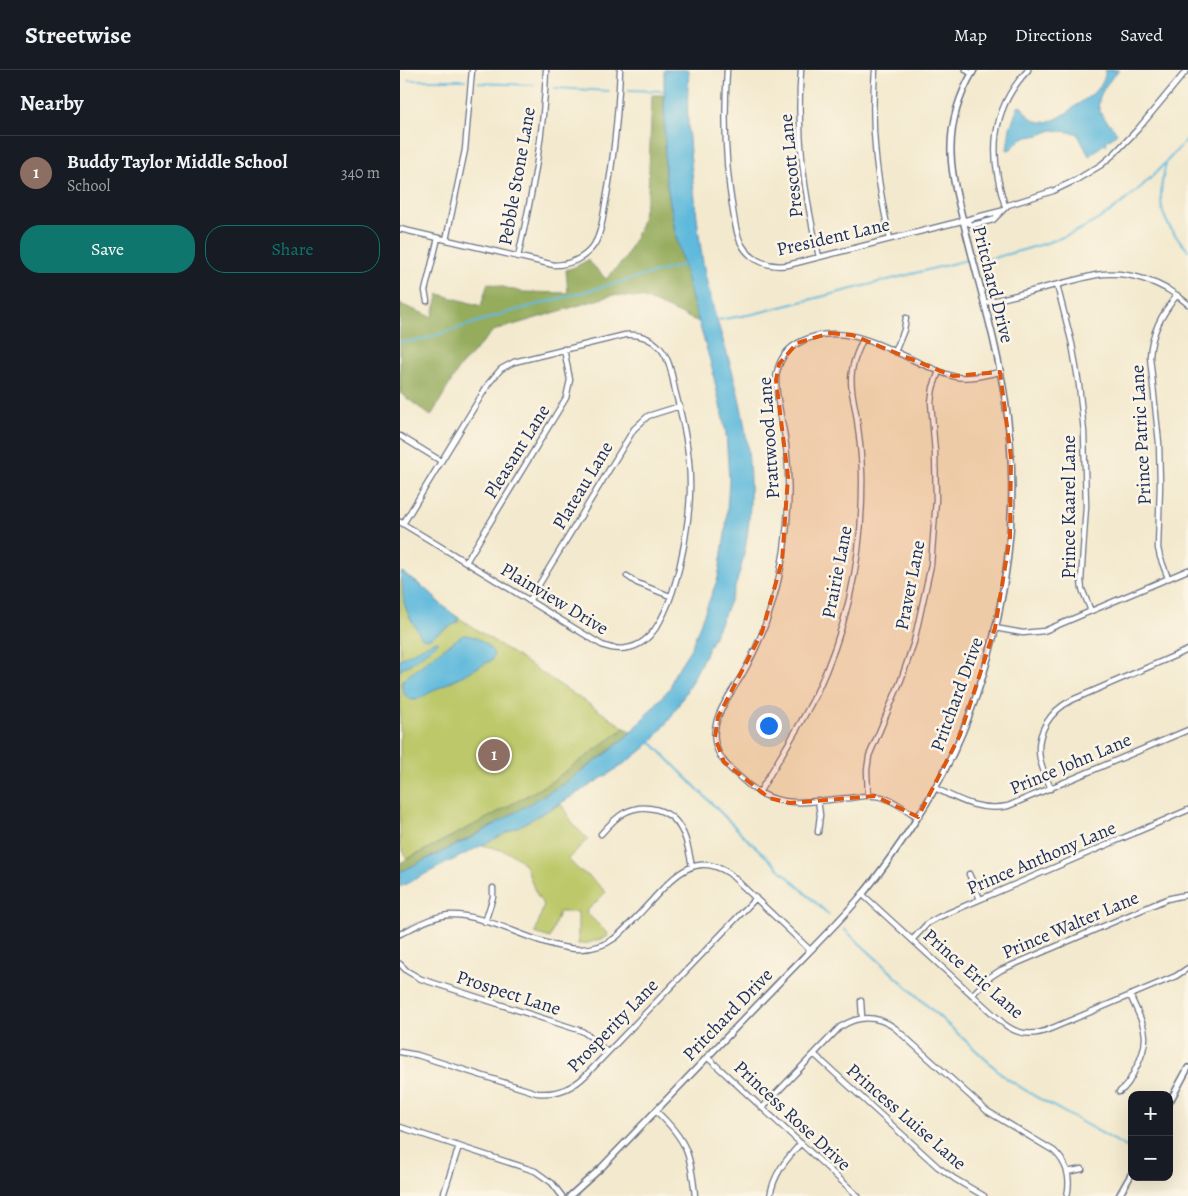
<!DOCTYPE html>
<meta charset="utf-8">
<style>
body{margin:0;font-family:Alegreya,serif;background:#242831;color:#f1f3f6}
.controls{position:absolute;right:15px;bottom:15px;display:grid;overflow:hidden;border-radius:10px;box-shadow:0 5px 20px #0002}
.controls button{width:45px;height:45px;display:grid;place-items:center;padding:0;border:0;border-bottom:1px solid #363941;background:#171b24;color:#f1f3f6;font:25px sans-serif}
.you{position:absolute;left:368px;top:655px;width:18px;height:18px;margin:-12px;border:4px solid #fff;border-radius:50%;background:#1a73e8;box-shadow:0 0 0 8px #1a73e833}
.badge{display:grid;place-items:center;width:32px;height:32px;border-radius:50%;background:#0f766e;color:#fff;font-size:16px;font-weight:700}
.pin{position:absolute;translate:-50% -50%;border:2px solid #fff;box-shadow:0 1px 5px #0006}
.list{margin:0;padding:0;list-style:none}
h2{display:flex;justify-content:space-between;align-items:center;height:65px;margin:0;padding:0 20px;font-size:21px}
h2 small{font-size:16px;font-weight:400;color:#9ea1a6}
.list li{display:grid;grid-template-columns:32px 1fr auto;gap:15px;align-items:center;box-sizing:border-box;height:75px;padding:0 20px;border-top:1px solid #363941}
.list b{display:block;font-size:19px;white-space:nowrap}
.list p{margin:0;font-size:16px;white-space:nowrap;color:#9ea1a6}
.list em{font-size:16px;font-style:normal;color:#9ea1a6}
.actions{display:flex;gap:10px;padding:15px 20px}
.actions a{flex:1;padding:11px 0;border:1px solid #0f766e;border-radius:20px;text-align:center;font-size:18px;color:#0f766e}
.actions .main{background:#0f766e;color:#fff}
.map{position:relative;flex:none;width:788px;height:1126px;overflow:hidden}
header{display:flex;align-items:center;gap:30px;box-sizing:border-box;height:70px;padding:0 25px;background:#171b24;border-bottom:1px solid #363941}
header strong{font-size:24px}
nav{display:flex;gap:28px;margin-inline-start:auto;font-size:18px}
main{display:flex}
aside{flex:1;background:#171b24}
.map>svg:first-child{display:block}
</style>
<header>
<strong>Streetwise</strong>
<nav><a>Map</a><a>Directions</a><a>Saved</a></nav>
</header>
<main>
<aside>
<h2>Nearby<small></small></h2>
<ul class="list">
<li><span class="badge" style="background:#8d6e63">1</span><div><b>Buddy Taylor Middle School</b><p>School</p></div><em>340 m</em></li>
</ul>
<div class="actions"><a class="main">Save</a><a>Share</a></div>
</aside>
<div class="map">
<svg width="788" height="1126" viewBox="0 0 788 1126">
<rect width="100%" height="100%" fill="#fcf5e5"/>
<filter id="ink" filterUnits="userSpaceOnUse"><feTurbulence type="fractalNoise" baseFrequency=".02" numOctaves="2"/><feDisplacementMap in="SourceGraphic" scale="10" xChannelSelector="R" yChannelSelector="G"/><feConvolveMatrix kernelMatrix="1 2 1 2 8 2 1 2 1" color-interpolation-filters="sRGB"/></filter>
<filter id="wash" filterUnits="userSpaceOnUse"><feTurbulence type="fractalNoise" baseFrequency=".0096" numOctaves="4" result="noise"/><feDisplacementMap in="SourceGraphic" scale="20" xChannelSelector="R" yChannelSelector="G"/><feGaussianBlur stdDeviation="1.12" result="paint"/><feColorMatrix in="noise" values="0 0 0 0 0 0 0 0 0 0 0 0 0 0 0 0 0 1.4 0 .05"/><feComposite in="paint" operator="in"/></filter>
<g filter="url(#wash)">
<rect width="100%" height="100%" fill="#f3e9ce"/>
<!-- green -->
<path fill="#bcc869" stroke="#6c7c64" d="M 2,502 L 31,523 L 37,531 L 47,540 L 225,658 L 151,712 L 91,746 L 7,789 L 0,775 L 0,509 L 3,510 L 0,504 Z
M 161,734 L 175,757 L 188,769 L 168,789 L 179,800 L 190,807 L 206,822 L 186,842 L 208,864 L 207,867 L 188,873 L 178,874 L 178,842 L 159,842 L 150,868 L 135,863 L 144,835 C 136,825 133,817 129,804 C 122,783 100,779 80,775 Z"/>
<!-- forest -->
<path fill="#95ac5d" stroke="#586e5e" d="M 252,25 L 264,25 L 265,104 L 276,166 L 299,252 L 244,228 L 213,225 L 93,261 L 59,298 L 31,346 L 0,323 L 0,234 L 32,247 L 39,224 L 81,236 L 88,213 L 122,222 L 168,223 L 166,200 L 175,197 L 188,190 L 206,209 L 225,189 L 240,157 L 248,123 Z
M 225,658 L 231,662 C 164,722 81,763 0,802 L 0,793 L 91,746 L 151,712 Z"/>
<!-- water -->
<path fill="#5fb9dc" stroke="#3d749d" d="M 264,0 L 289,0 C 285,43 290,86 295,129 C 298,157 301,186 307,213 C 315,249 328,283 337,319 C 352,381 357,449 337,511 C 328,540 314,566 301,593 C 288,619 271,652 250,673 C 232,690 210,703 189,716 C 129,754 63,784 0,817 L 0,802 L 73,767 L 165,713 L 210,681 L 231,662 L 270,618 L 274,605 L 291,578 L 318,508 L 326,458 L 329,409 L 326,363 L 311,294 L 292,229 L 276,166 L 265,104 Z
M 705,0 L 719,0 C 709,11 691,30 702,45 C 706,51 713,56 717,63 L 706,72 L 707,74 L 706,75 L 704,74 L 689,86 L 677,63 L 652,60 L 639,65 L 622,68 L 611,79 L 607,80 L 610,58 L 618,37 L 621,36 C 638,64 658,50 677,35 C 688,27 707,16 705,0 Z
M 2,502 L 31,523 L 37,531 L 58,548 L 58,552 L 28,569 L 22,568 C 15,556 7,545 4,532 C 2,522 4,513 0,504 Z
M 63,565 C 74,564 89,574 94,584 L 92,590 L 16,630 C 5,631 0,619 3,610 L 37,583 Z
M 35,571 L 38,571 L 39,572 L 9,595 L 2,598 L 0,602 L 0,589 Z"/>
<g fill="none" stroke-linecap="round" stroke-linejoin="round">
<!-- stream -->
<path stroke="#5fb9dc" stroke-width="2" d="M 8,10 L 65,10
M 79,13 L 134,15
M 155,18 L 209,21
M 229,20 L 264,21
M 766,94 C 755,133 761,152 788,180
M 586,190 C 618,181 651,174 681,159 C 724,138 757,103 788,68
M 318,250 L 353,244 L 567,190
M 0,272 L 21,270 L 102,244 L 283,195
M 251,672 L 346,768 L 429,845
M 444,859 L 606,1008 L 633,1025 L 732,1080"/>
</g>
</g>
<g filter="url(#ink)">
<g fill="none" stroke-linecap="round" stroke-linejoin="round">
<!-- minor casing -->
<g stroke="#677085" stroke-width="7">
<path id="minor" d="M 327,0 C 324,47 325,95 333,141 C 335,153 336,165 342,175 C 351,191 370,198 388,195 L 601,141
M 401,0 C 396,66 404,123 419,187
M 475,0 C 470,61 477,110 490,169
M 566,0 L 572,4
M 605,136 C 589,86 590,40 628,0
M 563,151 L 573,155 L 593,150 L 608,135 L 653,121 L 676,110 L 701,95 L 715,83 L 738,59 L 787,0
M 0,159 L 154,195 C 170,195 185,188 194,175 C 202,162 203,145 206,130 C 214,87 218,44 220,0
M 46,170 L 65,80 L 72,0
M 118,187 C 132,124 144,65 146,0
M 657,215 L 672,274 L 679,315 L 684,362 L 686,436 L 681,511 L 682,519 L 691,541
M 27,231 L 25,221 L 38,168
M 584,233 C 606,228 629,222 651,216 C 666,213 681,208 696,205 C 728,200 763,212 788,234
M 495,282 L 504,260 L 506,248
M 0,366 L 41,391
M 0,452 L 202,575 C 216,581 233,580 245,570 C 276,545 291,452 290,413 C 290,381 283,351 275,320 C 272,306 270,289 260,278 C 251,268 238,264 225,265 L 114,292 L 101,299 L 89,313 L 3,454
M 66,492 L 166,328 L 170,310 L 164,279
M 227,506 L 237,513 L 270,526
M 768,508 L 760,487 L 758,478 L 760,415 L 759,373 L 750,287 C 751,263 762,244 777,225
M 129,531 L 234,359 L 248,346 L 280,336
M 595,558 L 623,563 L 644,561 L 788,500
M 535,718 C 559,730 580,742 608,736 L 788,660
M 651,719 C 647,709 642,699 640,689 C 635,663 650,641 672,630 L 788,580
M 359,723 C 378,690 399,658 416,624 C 446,560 462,489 462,418 C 463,395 460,372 457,350 C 455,334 449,317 452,301 C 453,290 459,279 463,269
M 468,726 L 467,700 L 469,686 L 501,610 L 514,572 L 531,495 L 536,430 L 535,383 L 531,332 L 533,318 L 539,301
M 518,747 C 505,740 491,727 475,726 C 467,725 457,727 449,728 C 407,731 376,742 342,709 C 335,703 326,696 321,687 C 315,677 313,665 316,654 C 320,635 338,614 347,596 C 366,560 378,520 384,480 C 389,445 390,410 386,375 C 384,354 373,321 377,302 C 380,289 388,278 400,272 C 442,250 486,278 524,295 C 535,299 545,305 557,307 C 571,309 586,305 600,302
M 418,762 L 420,745 L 418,730
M 201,764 C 208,756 215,748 224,743 C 244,732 271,739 281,759 C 288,770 289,784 292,796
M 569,804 L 580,829
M 462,824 L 604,954 C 618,965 634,966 650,959 L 776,906 L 788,898
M 85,852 L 93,827 L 93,818
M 0,864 C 16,856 32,846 50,845 C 102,843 167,903 215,868 C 229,856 241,842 254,828 C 275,805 297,781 330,804 L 410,880
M 512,870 L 528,853 L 539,847 L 788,740
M 0,894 L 7,901 L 21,909 L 182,961 L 192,968 L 207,982
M 572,925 L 590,907 L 601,900 L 767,829 L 780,826 L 788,825
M 461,931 L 462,947
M 0,982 L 17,985 L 137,1023 C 156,1025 172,1019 186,1005 L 356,828
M 414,984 L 538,1097 L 555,1109 L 584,1126
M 307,987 L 458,1126
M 719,1022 C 728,1016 731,1008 735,1000 C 753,966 744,957 730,925
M 362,1038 L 440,957 C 459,945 477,945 495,958 L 587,1041 L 654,1081 C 667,1093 671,1109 667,1126
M 256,1041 C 287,1070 291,1085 295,1126
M 0,1057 L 135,1101 L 152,1113 L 162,1126
M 667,1102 L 682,1099
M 43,1126 L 59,1076
M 370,1126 C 374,1103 386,1090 401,1073"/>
</g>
<!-- tertiary casing -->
<g stroke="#677085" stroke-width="8">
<path id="tertiary" d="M 769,1033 L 788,998
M 170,1126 L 201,1098 C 256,1041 311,983 366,926 C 397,893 431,861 461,826 C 481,802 499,776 516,750 C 594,630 627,469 605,329 C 597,275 581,222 568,170 C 561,142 552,112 551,84 C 550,55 559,25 574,0
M 719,1126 L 732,1103"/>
</g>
<!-- minor -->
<use href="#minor" stroke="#fff" stroke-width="4.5"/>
<!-- tertiary -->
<use href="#tertiary" stroke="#fff" stroke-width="5"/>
</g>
</g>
<!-- marked area -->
<path fill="#de5710" fill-opacity="0.2" stroke="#de5710" stroke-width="4" stroke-dasharray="10 6" stroke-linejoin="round" d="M 430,263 L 452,265 L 553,306 L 600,302 L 611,387 L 610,467 L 595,558 L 560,665 L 518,747 L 475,726 L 390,733 L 369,728 L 324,692 L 315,667 L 318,647 L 362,562 L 382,491 L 388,407 L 376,310 L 379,294 L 397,273 Z"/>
<g text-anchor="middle" stroke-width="5" stroke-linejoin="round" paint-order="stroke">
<!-- street labels -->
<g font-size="19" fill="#1b2f5e" stroke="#fcf5e5">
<text transform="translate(390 96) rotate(-96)" y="7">Prescott Lane</text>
<text transform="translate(116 106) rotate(-80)" y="7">Pebble Stone Lane</text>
<text transform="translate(433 166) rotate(-13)" y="7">President Lane</text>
<text transform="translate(594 214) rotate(76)" y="7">Pritchard Drive</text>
<text transform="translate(740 365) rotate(-93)" y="7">Prince Patric Lane</text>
<text transform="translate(368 368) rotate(-94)" y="7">Prattwood Lane</text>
<text transform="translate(116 381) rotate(-58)" y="7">Pleasant Lane</text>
<text transform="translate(182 415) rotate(-59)" y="7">Plateau Lane</text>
<text transform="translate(668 437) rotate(-90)" y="7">Prince Kaarel Lane</text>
<text transform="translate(436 502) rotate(-79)" y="7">Prairie Lane</text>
<text transform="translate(509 515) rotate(-79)" y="7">Praver Lane</text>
<text transform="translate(155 528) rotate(31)" y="7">Plainview Drive</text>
<text transform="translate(556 624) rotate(-70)" y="7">Pritchard Drive</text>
<text transform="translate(670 693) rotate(-23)" y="7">Prince John Lane</text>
<text transform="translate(641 787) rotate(-23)" y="7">Prince Anthony Lane</text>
<text transform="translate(670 854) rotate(-23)" y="7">Prince Walter Lane</text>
<text transform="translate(574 903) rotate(41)" y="7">Prince Eric Lane</text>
<text transform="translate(109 922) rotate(18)" y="7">Prospect Lane</text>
<text transform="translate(327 944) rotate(-46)" y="7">Pritchard Drive</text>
<text transform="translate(212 955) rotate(-46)" y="7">Prosperity Lane</text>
<text transform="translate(393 1045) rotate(43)" y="7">Princess Rose Drive</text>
<text transform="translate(507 1046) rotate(41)" y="7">Princess Luise Lane</text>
</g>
</g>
</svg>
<div class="controls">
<button>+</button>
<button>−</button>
</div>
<div class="you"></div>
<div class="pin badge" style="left:94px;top:685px;background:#8d6e63">1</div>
</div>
</main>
